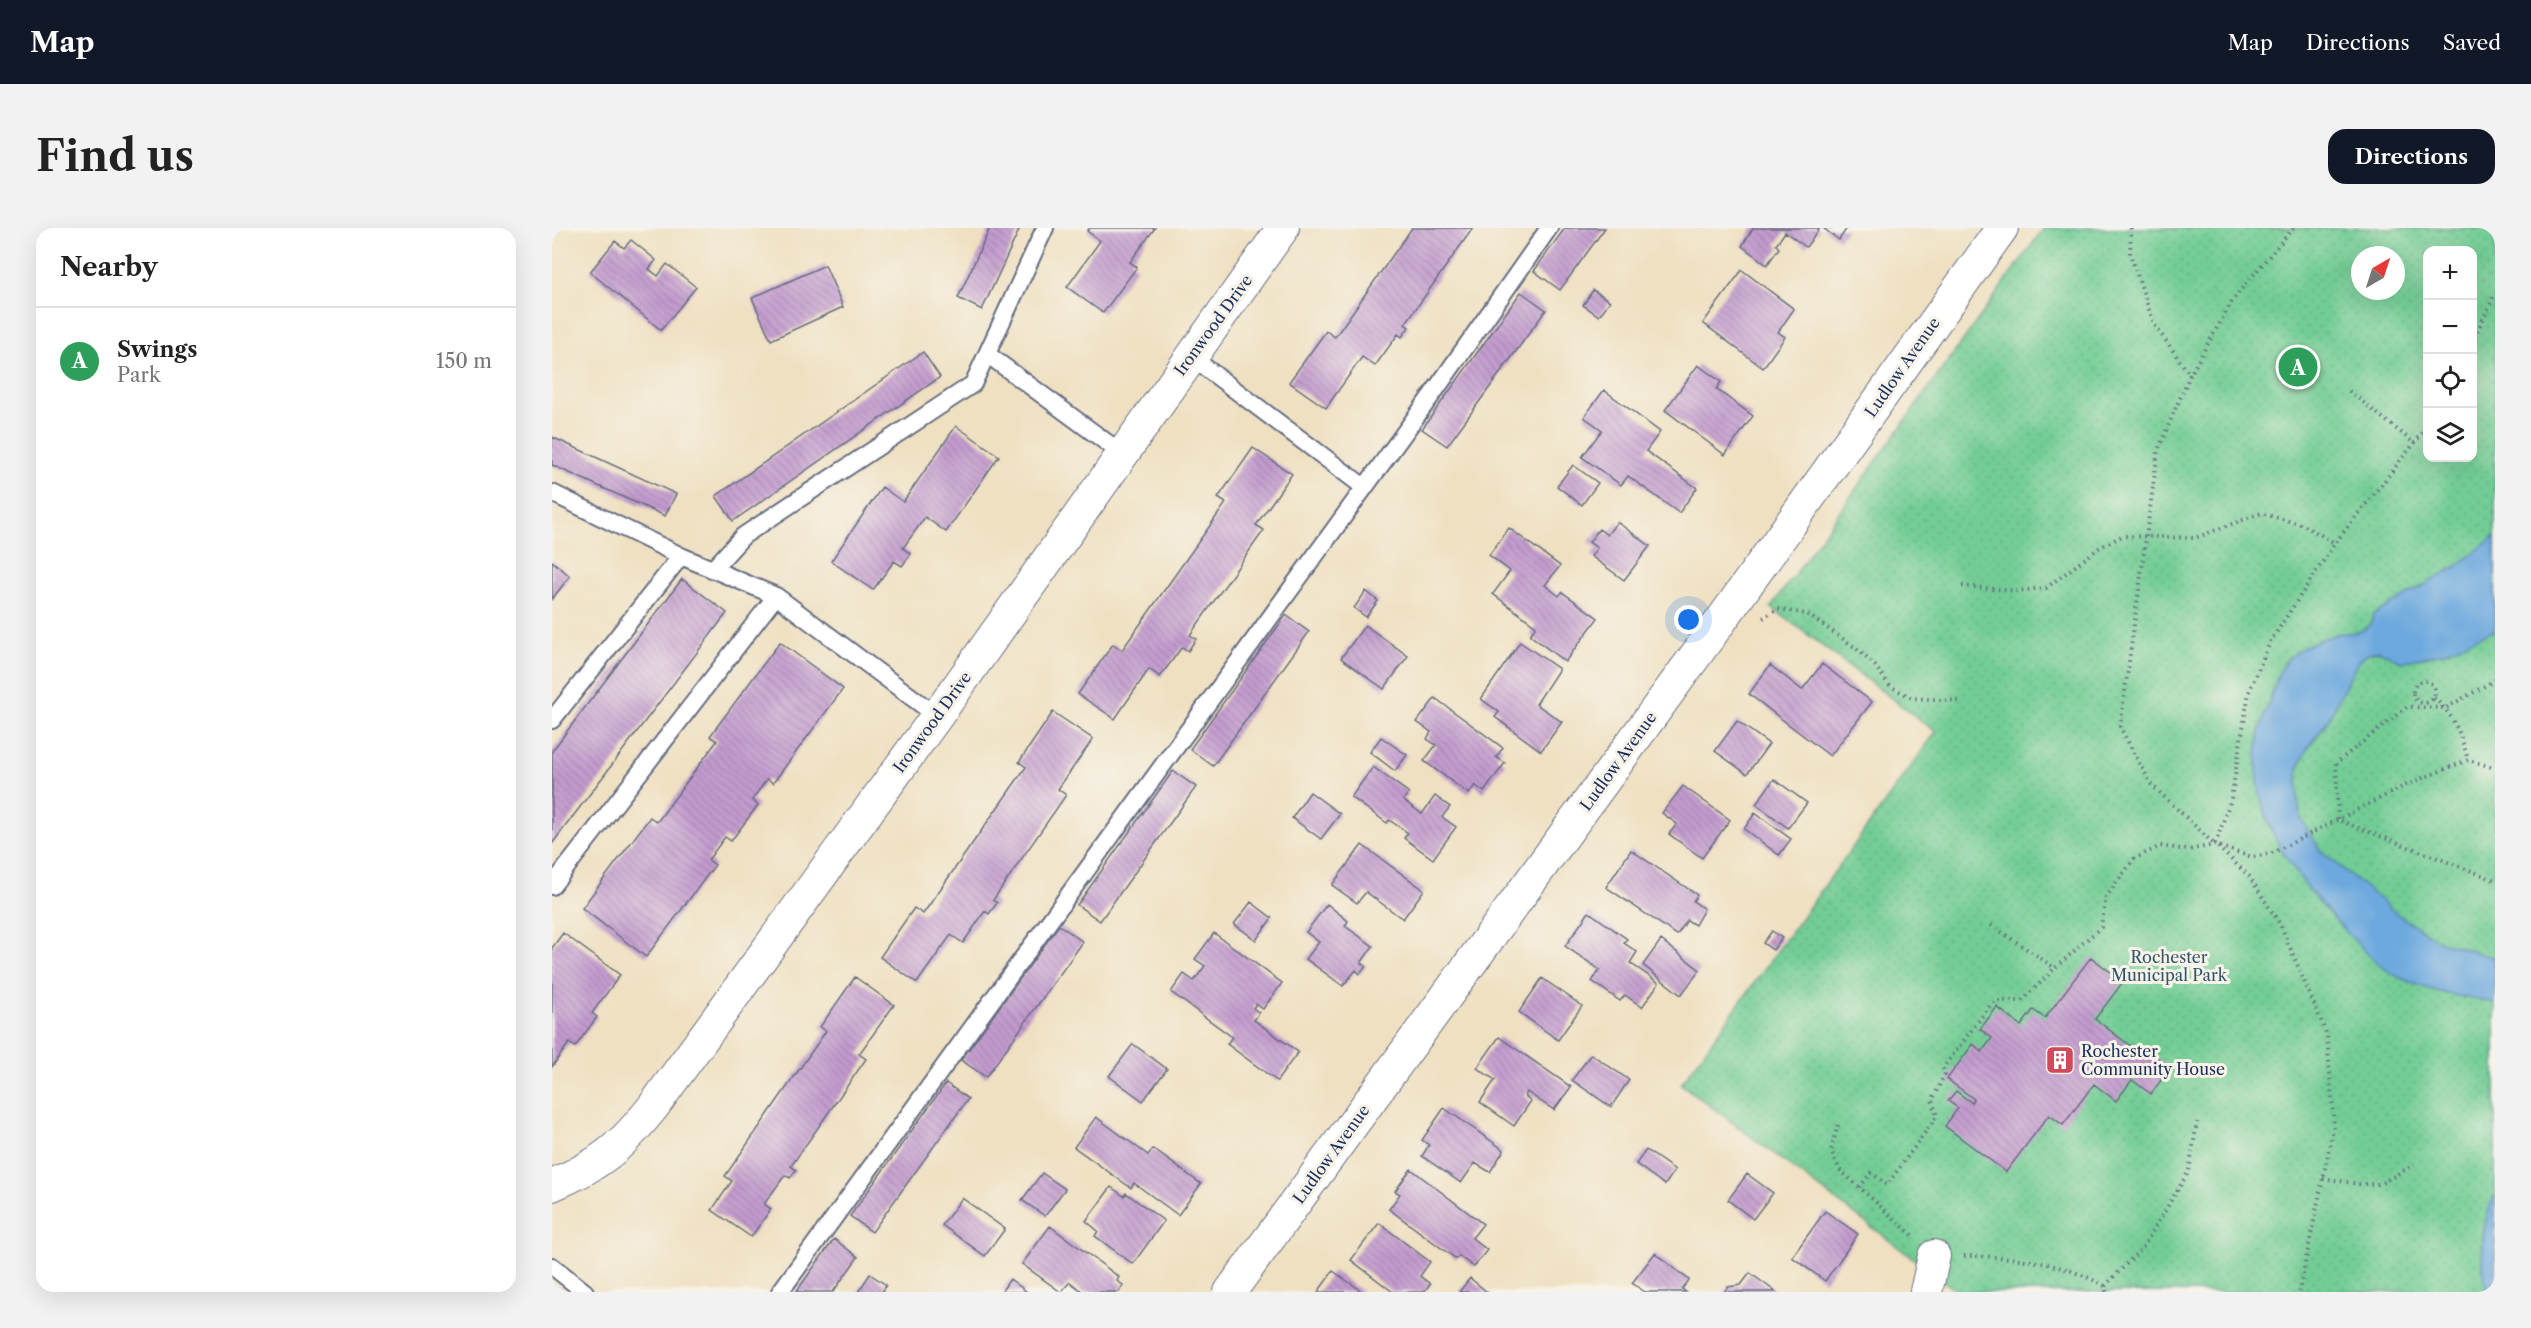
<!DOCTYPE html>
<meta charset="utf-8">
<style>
body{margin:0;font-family:"Libre Caslon Text",serif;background:#f2f2f2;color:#222}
.controls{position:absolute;right:18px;top:18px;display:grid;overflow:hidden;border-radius:12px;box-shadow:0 6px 24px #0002}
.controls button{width:54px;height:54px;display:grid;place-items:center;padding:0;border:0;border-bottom:2px solid #e0e0e0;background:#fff;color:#222;font:30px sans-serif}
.compass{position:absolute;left:1799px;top:18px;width:54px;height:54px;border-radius:50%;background:#fff;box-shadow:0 6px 24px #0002;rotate:39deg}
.you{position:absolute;left:1137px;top:392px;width:21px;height:21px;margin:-15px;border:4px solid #fff;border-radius:50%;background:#1a73e8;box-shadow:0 0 0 9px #1a73e833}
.badge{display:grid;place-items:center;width:39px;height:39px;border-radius:50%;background:#111827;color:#fff;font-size:20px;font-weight:700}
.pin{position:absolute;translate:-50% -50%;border:3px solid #fff;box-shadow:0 2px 6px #0006}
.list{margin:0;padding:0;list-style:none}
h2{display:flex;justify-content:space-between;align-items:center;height:78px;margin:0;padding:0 24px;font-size:26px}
h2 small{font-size:20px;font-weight:400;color:#767676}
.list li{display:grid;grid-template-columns:39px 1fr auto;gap:18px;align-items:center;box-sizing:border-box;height:108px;padding:0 24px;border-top:2px solid #e0e0e0}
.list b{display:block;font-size:22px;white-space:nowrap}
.list p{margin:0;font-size:20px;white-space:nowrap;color:#767676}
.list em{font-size:20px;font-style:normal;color:#767676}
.icon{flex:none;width:33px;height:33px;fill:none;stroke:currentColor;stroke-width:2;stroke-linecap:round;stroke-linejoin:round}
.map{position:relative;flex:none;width:1943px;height:1064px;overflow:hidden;border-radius:18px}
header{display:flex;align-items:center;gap:36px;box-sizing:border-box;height:84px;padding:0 30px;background:#111827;color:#fff}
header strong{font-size:28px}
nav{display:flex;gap:33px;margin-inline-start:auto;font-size:21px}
.intro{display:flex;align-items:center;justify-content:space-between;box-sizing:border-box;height:144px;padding:0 36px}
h1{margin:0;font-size:42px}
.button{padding:15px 27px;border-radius:18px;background:#111827;color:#fff;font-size:21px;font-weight:700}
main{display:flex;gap:36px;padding:0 36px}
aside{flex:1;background:#fff;border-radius:18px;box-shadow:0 6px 24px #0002}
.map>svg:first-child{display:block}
</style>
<header>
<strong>Map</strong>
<nav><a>Map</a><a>Directions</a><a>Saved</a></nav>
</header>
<div class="intro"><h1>Find us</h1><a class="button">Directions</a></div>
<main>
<aside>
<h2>Nearby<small></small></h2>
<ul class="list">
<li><span class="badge" style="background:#2e9e5b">A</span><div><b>Swings</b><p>Park</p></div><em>150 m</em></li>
</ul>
</aside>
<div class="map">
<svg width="1943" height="1064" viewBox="0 0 1943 1064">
<defs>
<pattern id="park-dots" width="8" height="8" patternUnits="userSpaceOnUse" patternTransform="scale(1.5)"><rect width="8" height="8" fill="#72cd94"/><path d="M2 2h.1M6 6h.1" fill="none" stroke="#62b082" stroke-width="1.8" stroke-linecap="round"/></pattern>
<pattern id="building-back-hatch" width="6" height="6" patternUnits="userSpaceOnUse" patternTransform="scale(1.5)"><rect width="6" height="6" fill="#c49ccf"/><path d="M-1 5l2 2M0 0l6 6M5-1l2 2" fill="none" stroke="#9e80ab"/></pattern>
</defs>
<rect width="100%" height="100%" fill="#f7f3e8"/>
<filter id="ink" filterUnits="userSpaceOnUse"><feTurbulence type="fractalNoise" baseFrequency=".0167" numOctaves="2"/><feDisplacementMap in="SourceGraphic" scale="12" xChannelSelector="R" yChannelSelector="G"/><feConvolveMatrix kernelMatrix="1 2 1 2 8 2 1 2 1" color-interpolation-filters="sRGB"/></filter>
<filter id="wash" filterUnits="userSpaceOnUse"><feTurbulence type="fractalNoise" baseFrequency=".008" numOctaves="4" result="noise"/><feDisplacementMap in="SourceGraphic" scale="24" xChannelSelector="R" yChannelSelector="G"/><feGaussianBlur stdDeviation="1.35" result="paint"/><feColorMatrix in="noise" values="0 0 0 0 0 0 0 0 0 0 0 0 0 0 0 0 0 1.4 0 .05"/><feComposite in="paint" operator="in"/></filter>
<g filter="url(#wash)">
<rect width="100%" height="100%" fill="#efe0c1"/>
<!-- park -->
<path fill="url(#park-dots)" stroke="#467e79" stroke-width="1.5" fill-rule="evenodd" d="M 1492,0 L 1943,0 L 1943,1064 L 1406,1064 L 1129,856 L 1384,504 L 1219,379 ZM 1876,22 L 1920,22 L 1920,230 L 1876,230 ZM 1808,27 L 1844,27 L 1844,63 L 1808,63 Z"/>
<!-- water -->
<path fill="#6da9de" stroke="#446c9e" stroke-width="1.5" d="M 1943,308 L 1943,402 L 1890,425 L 1849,434 L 1827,422 L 1814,426 L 1806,434 L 1773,497 L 1755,521 L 1746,541 L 1746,573 L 1749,591 L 1768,622 L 1848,688 L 1887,713 L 1943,730 L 1943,775 C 1911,769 1876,764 1847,749 C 1825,739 1805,715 1789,698 C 1727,633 1681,563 1718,471 C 1722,461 1725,447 1731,437 C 1742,421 1767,411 1785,406 C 1794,405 1805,405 1812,402 C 1818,399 1820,392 1821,387 L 1905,338 Z
M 1943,967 L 1943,1064 L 1935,1064 C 1928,1035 1928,993 1943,967 Z"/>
<g id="blocks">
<!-- building -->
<path fill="url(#building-back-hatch)" d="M 438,0 L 468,0 L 430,82 L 406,70 Z
M 538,0 L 603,0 L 578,34 L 585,39 L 551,85 L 515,59 L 548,13 L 535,3 Z
M 860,0 L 921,0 L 853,96 L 857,99 L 850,109 L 846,106 L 823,138 L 810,129 L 774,180 L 737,154 L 774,103 L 783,109 Z
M 1013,0 L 1053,0 L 1008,62 L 982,43 Z
M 1201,0 L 1268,0 L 1254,19 L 1233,4 L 1224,17 L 1227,20 L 1215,37 L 1190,18 Z
M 1271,0 L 1295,0 L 1287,12 Z
M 79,12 L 104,32 L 97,41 L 106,48 L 115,36 L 144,59 L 109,102 L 38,44 L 63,13 L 72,20 Z
M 273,37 L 291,79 L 219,112 L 200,70 Z
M 1190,42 L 1242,81 L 1226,104 L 1233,109 L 1211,140 L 1151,95 Z
M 1041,62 L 1058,73 L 1047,88 L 1031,77 Z
M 969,64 L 994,82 L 895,218 L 870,201 Z
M 371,124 L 388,149 L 181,293 L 164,268 Z
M 1146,137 L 1169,154 L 1164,161 L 1201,188 L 1173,227 L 1113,182 Z
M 1052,162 L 1108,204 L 1094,223 L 1145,260 L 1127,285 L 1076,248 L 1069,257 L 1030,229 L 1050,202 L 1032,189 Z
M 404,198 L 447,228 L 394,304 L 373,289 L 351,320 L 359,326 L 350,338 L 342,333 L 321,362 L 279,333 L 330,259 L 351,274 Z
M 0,209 L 124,266 L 113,288 L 0,237 Z
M 701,220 L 740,246 L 704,297 L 712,302 L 638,407 L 644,411 L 636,423 L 630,419 L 608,449 L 597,441 L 563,491 L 526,466 L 561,416 L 570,422 L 674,275 L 666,270 Z
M 1021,237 L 1046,255 L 1030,277 L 1005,258 Z
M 1065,294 L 1098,318 L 1072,352 L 1039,328 L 1045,320 L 1037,314 L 1047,301 L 1055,307 Z
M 957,300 L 1008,338 L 993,357 L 1007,368 L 1010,364 L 1046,390 L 1013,434 L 978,407 L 984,398 L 941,366 L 958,343 L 937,327 Z
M 0,333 L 18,348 L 0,371 Z
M 130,351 L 175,385 L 0,616 L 0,523 Z
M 814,363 L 826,373 L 814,389 L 802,380 Z
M 734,387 L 757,404 L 661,538 L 638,521 Z
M 813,397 L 856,428 L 832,461 L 789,430 Z
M 228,414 L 291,461 L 221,555 L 215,551 L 200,572 L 206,577 L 179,613 L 173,609 L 156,632 L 163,637 L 94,729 L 30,680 L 98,589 L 105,594 L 165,513 L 158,508 Z
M 968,414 L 1007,441 L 984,476 L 1010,494 L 989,523 L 943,489 L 947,484 L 929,471 Z
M 1270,436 L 1320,474 L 1278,528 L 1197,466 L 1218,437 L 1250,462 Z
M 883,470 L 951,520 L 944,529 L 953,535 L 932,564 L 923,557 L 917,566 L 872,533 L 884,517 L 875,511 L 879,504 L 865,494 Z
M 501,484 L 541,511 L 506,561 L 514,567 L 441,672 L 445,675 L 437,686 L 433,683 L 411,715 L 399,707 L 365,755 L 328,729 L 362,680 L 371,686 L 474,539 L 467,534 Z
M 1185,493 L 1217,516 L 1195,546 L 1163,523 Z
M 829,509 L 855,527 L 843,543 L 818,524 Z
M 821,539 L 857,565 L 851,572 L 870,586 L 883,568 L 898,579 L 890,589 L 904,599 L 881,631 L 852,610 L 856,605 L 837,592 L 835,595 L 799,569 Z
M 621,543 L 644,559 L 548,693 L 525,677 Z
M 1222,551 L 1255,575 L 1236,600 L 1204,576 Z
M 1131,558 L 1178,592 L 1150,630 L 1117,606 L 1125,596 L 1110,585 Z
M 758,564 L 788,586 L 769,611 L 740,590 Z
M 1203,585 L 1239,611 L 1227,627 L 1192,601 Z
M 810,617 L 872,662 L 851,691 L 814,664 L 805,675 L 780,657 Z
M 1079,622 L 1145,667 L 1141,673 L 1152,681 L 1143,697 L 1135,692 L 1125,707 L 1054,659 Z
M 699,674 L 720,690 L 704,712 L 682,696 Z
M 775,676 L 796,693 L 793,698 L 821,718 L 809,735 L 814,738 L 808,746 L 804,742 L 791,758 L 754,731 L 767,714 L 754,704 Z
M 1037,684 L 1075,711 L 1072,715 L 1085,724 L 1078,735 L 1107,755 L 1090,779 L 1073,767 L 1068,773 L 1040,753 L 1048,742 L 1013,718 Z
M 507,697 L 531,714 L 434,849 L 409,832 Z
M 1220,703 L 1230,710 L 1221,722 L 1211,715 Z
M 11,705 L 68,747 L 40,785 L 45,789 L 23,819 L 17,815 L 0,839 L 0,720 Z
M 662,705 L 730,755 L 711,781 L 704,776 L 701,780 L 707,785 L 702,792 L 746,824 L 725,853 L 675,816 L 680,809 L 619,764 L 632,746 L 642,753 L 653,738 L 643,731 Z
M 1109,712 L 1148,742 L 1129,767 L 1091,737 Z
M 1539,729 L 1571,754 L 1543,791 L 1588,825 L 1592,820 L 1618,840 L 1599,866 L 1580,852 L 1564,873 L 1542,856 L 1511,897 L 1497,887 L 1454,944 L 1393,898 L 1406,880 L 1396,873 L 1404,863 L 1420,875 L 1422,871 L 1395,851 L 1421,816 L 1430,824 L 1440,810 L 1428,801 L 1445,779 L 1469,798 L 1481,782 L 1493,790 Z
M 303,749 L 342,777 L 307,826 L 314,831 L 239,938 L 244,942 L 238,950 L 233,947 L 212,976 L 219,981 L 199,1009 L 160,982 L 180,953 L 173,948 L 274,803 L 268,799 Z
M 990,750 L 1030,778 L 1006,812 L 967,784 Z
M 947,809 L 1019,859 L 1002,882 L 975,864 L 973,868 L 979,873 L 962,898 L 928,874 L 943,852 L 925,840 Z
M 581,816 L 615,841 L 591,873 L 557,848 Z
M 1039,826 L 1077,852 L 1059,879 L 1020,852 Z
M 394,855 L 416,871 L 320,1004 L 298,988 Z
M 892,880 L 952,922 L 938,944 L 923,935 L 909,955 L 870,928 L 877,917 L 870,912 Z
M 544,889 L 596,927 L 601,921 L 649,956 L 626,987 L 582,955 L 579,960 L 522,919 Z
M 1094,922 L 1123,942 L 1113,957 L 1084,936 Z
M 859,941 L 931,996 L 920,1010 L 935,1022 L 922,1039 L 907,1028 L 904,1031 L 837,981 L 848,966 L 843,963 Z
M 490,945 L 513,961 L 493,988 L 470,972 Z
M 1195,946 L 1221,965 L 1201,991 L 1176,972 Z
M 559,959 L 572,968 L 574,965 L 612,993 L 581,1036 L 543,1008 L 546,1003 L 534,993 Z
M 410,970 L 453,1001 L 433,1028 L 390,997 Z
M 1273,983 L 1306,1006 L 1273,1053 L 1240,1029 Z
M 827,995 L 878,1034 L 868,1048 L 878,1056 L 872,1064 L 841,1064 L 799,1032 Z
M 498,998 L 567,1049 L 565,1053 L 571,1057 L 567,1064 L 531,1064 L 518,1054 L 509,1064 L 470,1036 Z
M 282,1011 L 306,1029 L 281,1064 L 244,1064 Z
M 1103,1025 L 1137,1052 L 1130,1061 L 1134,1064 L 1093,1064 L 1080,1055 Z
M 781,1043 L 811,1064 L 766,1064 Z
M 1198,1045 L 1224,1064 L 1172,1064 L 1176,1059 L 1189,1057 Z
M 318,1046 L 334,1057 L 330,1064 L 306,1064 Z
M 918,1050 L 935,1064 L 907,1064 Z
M 458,1051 L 475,1064 L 449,1064 Z"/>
</g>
</g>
<g filter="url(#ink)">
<use href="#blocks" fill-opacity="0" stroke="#656d81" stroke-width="1.5"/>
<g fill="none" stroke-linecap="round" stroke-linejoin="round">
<!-- lane casing -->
<g stroke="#656d81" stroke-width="20">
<path id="lane" d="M 435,126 L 569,225
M 638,128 L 812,259
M 0,265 L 129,328 L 0,492
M 129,328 L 224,368
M 160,342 L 191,308 L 421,156 L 493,0
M 0,658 L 224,368 L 385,488
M 0,1038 L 33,1064
M 228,1064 L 882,164 L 997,0"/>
</g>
<!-- street casing -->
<g stroke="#656d81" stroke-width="34">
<path id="street" d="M 0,957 C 48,937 69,919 101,879 L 385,488 L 731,0
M 678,1064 L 1171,390 L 1450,0
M 1374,1064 L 1382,1028"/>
</g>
<!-- path -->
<path stroke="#656d81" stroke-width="4" stroke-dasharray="1.5 4.5" stroke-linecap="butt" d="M 1579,0 L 1578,26 L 1602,96 L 1638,147
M 1741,0 L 1682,70 L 1638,147 L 1606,222 L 1568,499 L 1599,556 L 1663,617 L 1679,571 L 1697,464 L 1718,414 L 1783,315 L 1876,198
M 1920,114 L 1943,66
M 1797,163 L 1862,215
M 1410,358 L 1464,363 L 1494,360 L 1547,320 L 1570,308 L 1643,310 L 1709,285 L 1751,297 L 1783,315
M 1211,390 L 1226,381 L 1255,386 L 1304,420 L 1323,438 L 1338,458 L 1360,470 L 1410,473
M 1943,452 L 1894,480 L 1855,479 L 1784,535 L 1786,592 L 1943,652
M1861 464a11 11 0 1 1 22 0a11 11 0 1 1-22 0Z
M 1882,470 C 1901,485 1910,509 1916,532
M 1666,619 L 1697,648 L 1728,696 L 1775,807 L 1782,898 L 1747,1064
M 1439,697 L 1503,740 L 1549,699 L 1554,669 L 1582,631 L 1608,618 L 1635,622 L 1663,617 L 1700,629 L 1718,626 L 1856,556 L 1916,532 L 1943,540
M 1286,897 L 1279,922 L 1287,941 L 1360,1007
M 1771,950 L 1807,956 L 1828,956 L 1862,937
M 1307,959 L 1319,945 L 1335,957 L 1385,888 L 1380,872 L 1393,846 L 1391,840 L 1437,779 L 1443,773 L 1470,773 L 1503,740
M 1412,1028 C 1462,1028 1510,1034 1553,1058 L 1554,1064
M 1553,1058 L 1591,1019 L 1637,943 L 1645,894"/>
<!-- lane -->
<use href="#lane" stroke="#fff" stroke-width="16"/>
<!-- street -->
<use href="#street" stroke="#fff" stroke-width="32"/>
</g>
</g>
<!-- icons -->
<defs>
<g id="building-square" transform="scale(1.5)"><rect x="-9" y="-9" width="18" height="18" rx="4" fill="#d1495b" stroke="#f7f3e8"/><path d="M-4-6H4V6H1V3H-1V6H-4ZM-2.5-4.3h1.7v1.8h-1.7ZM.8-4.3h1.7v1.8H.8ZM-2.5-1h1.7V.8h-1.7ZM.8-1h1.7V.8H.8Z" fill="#fff"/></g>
</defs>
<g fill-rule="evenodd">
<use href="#building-square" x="1508" y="832"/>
</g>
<g text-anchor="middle" stroke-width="6" stroke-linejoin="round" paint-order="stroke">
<!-- street labels -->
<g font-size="16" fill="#1b2f5e" stroke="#f7f3e8">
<text transform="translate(661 97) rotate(-54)" y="6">Ironwood Drive</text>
<text transform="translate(1350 139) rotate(-55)" y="6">Ludlow Avenue</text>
<text transform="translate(380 494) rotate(-54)" y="6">Ironwood Drive</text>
<text transform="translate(1066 533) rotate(-54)" y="6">Ludlow Avenue</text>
<text transform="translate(779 926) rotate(-54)" y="6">Ludlow Avenue</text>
</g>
<!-- park labels -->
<g font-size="16" fill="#31566c" stroke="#f7f3e8">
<text x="1617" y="735">Rochester<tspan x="1617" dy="18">Municipal Park</tspan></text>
</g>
<!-- poi labels -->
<g font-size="16" fill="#1b2f5e" stroke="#f7f3e8" text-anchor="start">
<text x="1529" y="829">Rochester<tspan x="1529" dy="18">Community House</tspan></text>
</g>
</g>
</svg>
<div class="controls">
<button>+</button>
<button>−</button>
<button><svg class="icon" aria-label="locate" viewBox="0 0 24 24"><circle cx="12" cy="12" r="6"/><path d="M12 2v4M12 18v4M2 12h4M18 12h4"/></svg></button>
<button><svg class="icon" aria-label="layers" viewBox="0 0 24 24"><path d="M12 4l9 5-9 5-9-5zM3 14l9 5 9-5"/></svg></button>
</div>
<svg class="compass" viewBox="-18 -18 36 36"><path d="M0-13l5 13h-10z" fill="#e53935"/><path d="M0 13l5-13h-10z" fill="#767676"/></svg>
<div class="you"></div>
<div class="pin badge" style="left:1746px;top:139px;background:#2e9e5b">A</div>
</div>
</main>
